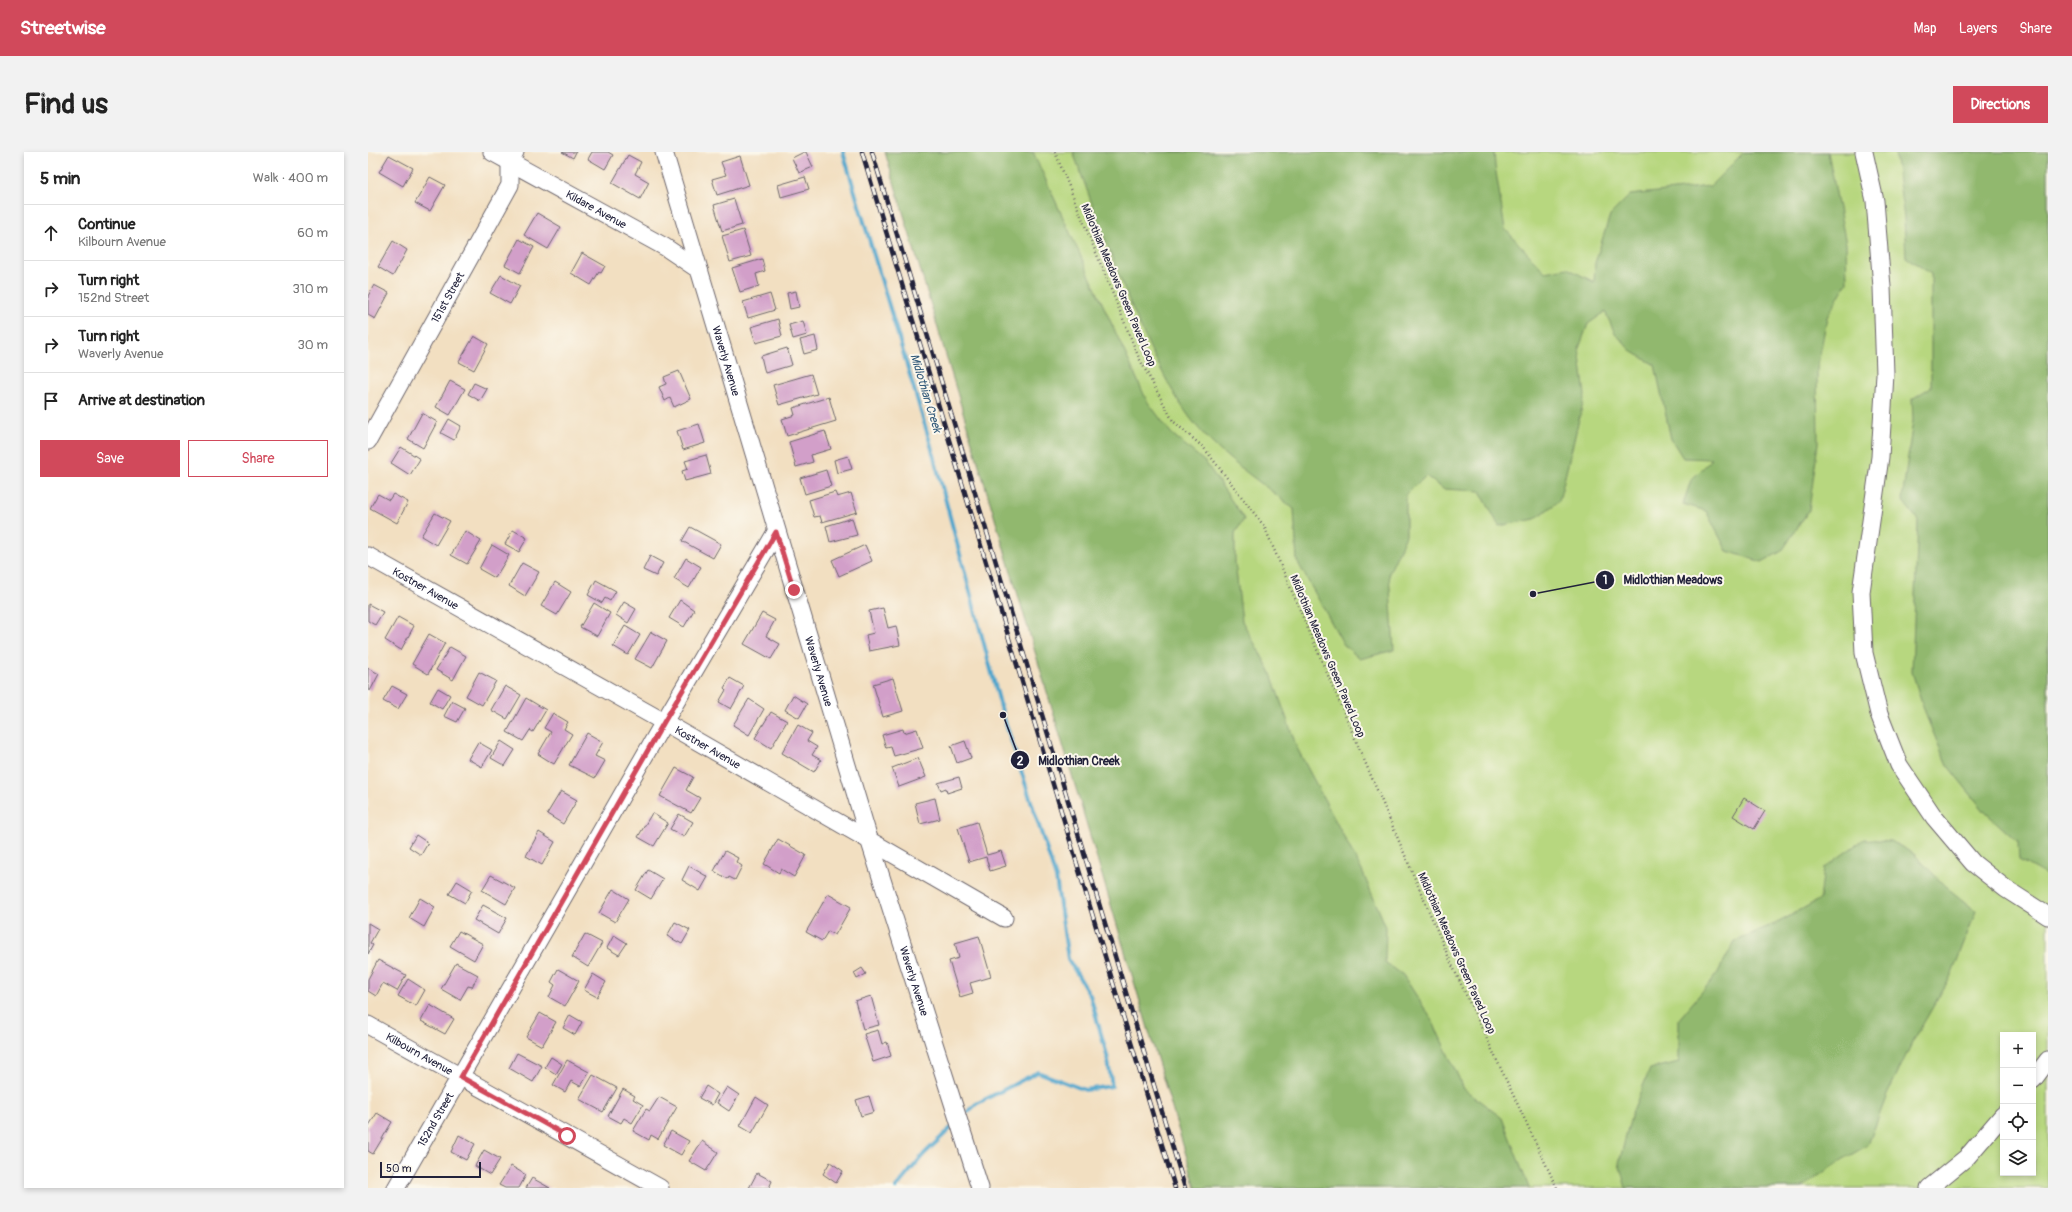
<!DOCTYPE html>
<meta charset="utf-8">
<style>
body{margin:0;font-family:Pangolin,sans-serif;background:#f2f2f2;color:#222}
.controls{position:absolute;right:12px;bottom:12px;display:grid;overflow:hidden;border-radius:0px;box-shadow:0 2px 6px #0003}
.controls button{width:36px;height:36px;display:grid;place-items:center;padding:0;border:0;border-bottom:1px solid #e0e0e0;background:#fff;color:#222;font:20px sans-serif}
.scale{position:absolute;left:12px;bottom:10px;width:101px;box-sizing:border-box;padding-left:4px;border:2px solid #22223b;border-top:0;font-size:11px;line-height:14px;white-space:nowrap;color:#22223b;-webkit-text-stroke:3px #fbf7ec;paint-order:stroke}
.stop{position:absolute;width:12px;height:12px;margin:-9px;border:3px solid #d1495b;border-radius:50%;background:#fff}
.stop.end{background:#d1495b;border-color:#fff;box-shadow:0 1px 4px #0008}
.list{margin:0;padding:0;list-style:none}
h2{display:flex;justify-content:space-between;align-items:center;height:52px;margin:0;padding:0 16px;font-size:17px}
h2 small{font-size:13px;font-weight:400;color:#767676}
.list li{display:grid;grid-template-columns:26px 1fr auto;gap:12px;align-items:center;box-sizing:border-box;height:56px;padding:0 16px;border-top:1px solid #e0e0e0}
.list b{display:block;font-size:15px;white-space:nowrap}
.list p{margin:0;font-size:13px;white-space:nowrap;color:#767676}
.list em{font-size:13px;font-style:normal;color:#767676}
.actions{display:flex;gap:8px;padding:12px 16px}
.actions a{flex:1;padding:9px 0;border:1px solid #d1495b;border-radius:0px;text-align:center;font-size:14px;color:#d1495b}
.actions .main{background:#d1495b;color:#fff}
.icon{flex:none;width:22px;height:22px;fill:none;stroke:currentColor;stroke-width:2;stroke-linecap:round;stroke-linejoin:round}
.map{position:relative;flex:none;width:1680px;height:1036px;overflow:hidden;border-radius:0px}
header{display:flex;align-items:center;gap:24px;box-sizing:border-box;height:56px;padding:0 20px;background:#d1495b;color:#fff}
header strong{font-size:19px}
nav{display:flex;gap:22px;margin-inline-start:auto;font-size:14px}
.intro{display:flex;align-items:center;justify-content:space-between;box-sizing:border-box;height:96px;padding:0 24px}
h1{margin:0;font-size:28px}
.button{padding:10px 18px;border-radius:0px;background:#d1495b;color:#fff;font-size:14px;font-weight:700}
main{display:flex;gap:24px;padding:0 24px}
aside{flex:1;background:#fff;border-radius:0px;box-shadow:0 2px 6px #0003}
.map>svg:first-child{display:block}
</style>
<header>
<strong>Streetwise</strong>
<nav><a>Map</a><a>Layers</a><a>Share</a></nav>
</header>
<div class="intro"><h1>Find us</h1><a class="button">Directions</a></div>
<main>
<aside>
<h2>5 min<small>Walk · 400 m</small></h2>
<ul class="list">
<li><svg class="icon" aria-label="ahead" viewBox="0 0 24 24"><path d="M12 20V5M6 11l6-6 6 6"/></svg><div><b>Continue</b><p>Kilbourn Avenue</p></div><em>60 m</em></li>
<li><svg class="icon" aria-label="right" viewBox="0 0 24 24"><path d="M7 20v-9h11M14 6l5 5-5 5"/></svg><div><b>Turn right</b><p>152nd Street</p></div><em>310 m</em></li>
<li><svg class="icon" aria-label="right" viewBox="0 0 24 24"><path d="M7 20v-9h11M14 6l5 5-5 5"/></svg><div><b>Turn right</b><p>Waverly Avenue</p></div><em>30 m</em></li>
<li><svg class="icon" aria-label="arrive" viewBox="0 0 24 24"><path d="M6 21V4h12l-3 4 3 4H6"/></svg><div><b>Arrive at destination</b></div></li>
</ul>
<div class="actions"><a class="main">Save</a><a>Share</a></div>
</aside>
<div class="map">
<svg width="1680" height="1036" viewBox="0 0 1680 1036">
<rect width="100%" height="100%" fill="#fbf7ec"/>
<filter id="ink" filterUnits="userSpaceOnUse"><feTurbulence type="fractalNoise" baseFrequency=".025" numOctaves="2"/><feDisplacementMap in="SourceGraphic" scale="8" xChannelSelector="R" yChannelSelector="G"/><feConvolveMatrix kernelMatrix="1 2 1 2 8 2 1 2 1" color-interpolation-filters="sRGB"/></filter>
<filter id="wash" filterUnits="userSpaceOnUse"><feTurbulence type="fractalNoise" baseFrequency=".012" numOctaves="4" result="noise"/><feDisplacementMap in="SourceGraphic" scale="16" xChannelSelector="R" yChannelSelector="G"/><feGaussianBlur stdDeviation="0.9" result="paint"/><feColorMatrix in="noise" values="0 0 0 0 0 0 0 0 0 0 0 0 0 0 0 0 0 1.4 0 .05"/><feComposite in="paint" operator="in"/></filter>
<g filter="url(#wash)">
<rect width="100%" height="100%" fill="#f2dfc1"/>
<!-- green -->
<path fill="#b7d77f" stroke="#6c7c5d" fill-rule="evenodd" d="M 517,0 L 1680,0 L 1680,1036 L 828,1036 ZM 1635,883 L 1665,883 L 1665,1021 L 1635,1021 Z"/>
<!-- forest -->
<path fill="#91b86e" stroke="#5a6d54" d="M 517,0 L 665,0 L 779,249 L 803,281 L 838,311 L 876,367 L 867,381 L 867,410 L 874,469 L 902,519 L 929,596 L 994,719 L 1018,775 L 1017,810 L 1035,823 L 1064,868 L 1096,937 L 1134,966 L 1161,1036 L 828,1036 Z
M 705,0 L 1126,0 L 1127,14 L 1137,77 L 1177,120 L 1199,116 L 1226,130 L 1227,111 L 1242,63 L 1262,43 L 1342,34 L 1376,0 L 1460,0 L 1478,92 L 1479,130 L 1459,165 L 1449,218 L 1450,291 L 1441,358 L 1414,399 L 1394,410 L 1359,399 L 1338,359 L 1315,352 L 1323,328 L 1344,307 L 1315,306 L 1303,287 L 1287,213 L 1263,199 L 1247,181 L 1237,160 L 1220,172 L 1211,196 L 1217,243 L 1191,349 L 1167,367 L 1131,374 L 1112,339 L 1075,337 L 1058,324 L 1038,342 L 1038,384 L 1021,421 L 1026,498 L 992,507 L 976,493 L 929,409 L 926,357 C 894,330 858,309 831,277 C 811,254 798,227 784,200 C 753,135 730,67 705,0 Z
M 1527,0 L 1680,0 L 1680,724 L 1651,708 L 1650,690 L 1617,660 L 1579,613 L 1559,566 L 1544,520 L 1550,368 L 1534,348 L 1545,268 L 1544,247 L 1563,235 L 1563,122 L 1538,105 L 1536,66 Z
M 1496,687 L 1523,689 L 1546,702 L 1577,734 L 1608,759 L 1584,822 L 1544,891 L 1519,943 L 1500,993 L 1467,1012 L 1434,1036 L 1258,1036 L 1251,1011 L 1264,961 L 1282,917 L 1311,910 L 1311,867 L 1349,822 L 1367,789 L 1413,769 L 1452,747 L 1456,716 Z"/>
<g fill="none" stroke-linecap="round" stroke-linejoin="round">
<!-- stream -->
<path stroke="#4fa5cc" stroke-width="4" d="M 475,0 L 562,290 L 635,563 L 688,726 L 700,807 L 722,843 L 739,903 L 744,934 L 717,938 L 670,920 L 608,952 L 600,960
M 528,1036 L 556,1002 L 583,976"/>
</g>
<g id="blocks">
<!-- building -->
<path fill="#d29fc9" d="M 194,0 L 208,0 L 205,6 Z
M 224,0 L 240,0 L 245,3 L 237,17 L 220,7 Z
M 436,0 L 438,0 L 445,15 L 431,21 L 424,6 Z
M 21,3 L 45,16 L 35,34 L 11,20 Z
M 260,3 L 273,10 L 267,22 L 281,30 L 272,47 L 244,31 Z
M 372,4 L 381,33 L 349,43 L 344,27 L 358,23 L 353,10 Z
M 62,25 L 77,33 L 62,59 L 47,51 Z
M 437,25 L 441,37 L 413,45 L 410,33 Z
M 366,47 L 374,73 L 354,79 L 346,53 Z
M 169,61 L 193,75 L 180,97 L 156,83 Z
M 375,78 L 383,104 L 362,110 L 354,84 Z
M 151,87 L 166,95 L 152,121 L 137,113 Z
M 25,89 L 39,98 L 25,124 L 10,115 Z
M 214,101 L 237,114 L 233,121 L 231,120 L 223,133 L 203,121 Z
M 394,107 L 397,119 L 388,122 L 391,134 L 372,140 L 364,116 Z
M 133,123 L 152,134 L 142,152 L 122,141 Z
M 6,133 L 21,141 L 7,167 L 0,163 L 0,144 Z
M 428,139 L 431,155 L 422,157 L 419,141 Z
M 402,142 L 407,158 L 380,166 L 375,150 Z
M 410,167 L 414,184 L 388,191 L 383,175 Z
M 435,169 L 439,183 L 425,187 L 421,173 Z
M 106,184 L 120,192 L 106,218 L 91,210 Z
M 447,184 L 450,198 L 436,202 L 432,188 Z
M 419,196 L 424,213 L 397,221 L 393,204 Z
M 311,219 L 323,247 L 306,255 L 302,246 L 297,249 L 291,235 L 298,232 L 296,225 Z
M 443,222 L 449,242 L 411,253 L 405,233 Z
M 82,229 L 97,237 L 82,263 L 68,255 Z
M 106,231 L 119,237 L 112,249 L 100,242 Z
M 461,245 L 468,269 L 419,284 L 414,267 L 427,263 L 425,256 Z
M 54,261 L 69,270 L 55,296 L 40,287 Z
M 81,267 L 93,274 L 86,288 L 73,281 Z
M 331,272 L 337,291 L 315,298 L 309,279 Z
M 457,279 L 463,297 L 443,303 L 445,310 L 428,315 L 421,290 Z
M 33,295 L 52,307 L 42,323 L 23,311 Z
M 338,303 L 343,322 L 317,329 L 314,319 L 320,317 L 317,309 Z
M 480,304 L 484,317 L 469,321 L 466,308 Z
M 458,318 L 463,334 L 437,342 L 432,326 Z
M 467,340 L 469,345 L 483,341 L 489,360 L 454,370 L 452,364 L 446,365 L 441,348 Z
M 10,342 L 21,348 L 25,342 L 40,350 L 29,371 L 2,356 Z
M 67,361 L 82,369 L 68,393 L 53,384 Z
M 484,366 L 489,383 L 462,390 L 458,374 Z
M 322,375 L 353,392 L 345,406 L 314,389 Z
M 145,378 L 159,386 L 151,400 L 137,392 Z
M 97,379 L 113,389 L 99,412 L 83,403 Z
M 124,393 L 141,403 L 127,426 L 111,417 Z
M 497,393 L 504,409 L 471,424 L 464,408 Z
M 282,404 L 295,411 L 288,424 L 275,418 Z
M 318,406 L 333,415 L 321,436 L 306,427 Z
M 154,411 L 171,420 L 157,444 L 141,434 Z
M 228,428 L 248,439 L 242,449 L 237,446 L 234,451 L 220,443 Z
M 187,430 L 203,440 L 189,463 L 173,454 Z
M 312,448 L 326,458 L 316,475 L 301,466 Z
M 256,450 L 268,457 L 260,471 L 248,463 Z
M 226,451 L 242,461 L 229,484 L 212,475 Z
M 0,452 L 15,460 L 7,473 L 0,469 Z
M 515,456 L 520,476 L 528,474 L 532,493 L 501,499 L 498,483 L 506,481 L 501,459 Z
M 394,461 L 407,468 L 398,484 L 412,492 L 403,507 L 376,492 Z
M 30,465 L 46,474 L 33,498 L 17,488 Z
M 257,474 L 272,483 L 260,503 L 245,494 Z
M 283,480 L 299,489 L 284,516 L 267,507 Z
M 61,482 L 77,491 L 60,522 L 44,512 Z
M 82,495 L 98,504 L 85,528 L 68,518 Z
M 0,516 L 11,522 L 2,539 L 0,538 Z
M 111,520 L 128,529 L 114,553 L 98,544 Z
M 362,526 L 376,534 L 363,557 L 351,550 L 358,538 L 356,536 Z
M 525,526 L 535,559 L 515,565 L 505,532 Z
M 24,534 L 39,542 L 30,557 L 15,549 Z
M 137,534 L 153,543 L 139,567 L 123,558 Z
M 70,536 L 82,543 L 74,557 L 62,550 Z
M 425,543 L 439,552 L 431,566 L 417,558 Z
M 158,546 L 178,558 L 165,580 L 162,578 L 155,589 L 139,580 Z
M 381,547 L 396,557 L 381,583 L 365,573 Z
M 84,549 L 97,556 L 89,570 L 76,564 Z
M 403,560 L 419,569 L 403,596 L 387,586 Z
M 185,561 L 200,570 L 196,577 L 204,582 L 186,612 L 170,602 L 183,580 L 176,576 Z
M 430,573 L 444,581 L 439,589 L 449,595 L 444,603 L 453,608 L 446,620 L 414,601 Z
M 535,577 L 536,581 L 549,577 L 555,596 L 526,604 L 523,595 L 518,596 L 514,583 Z
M 219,581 L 235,590 L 227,604 L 237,609 L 227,626 L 201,613 Z
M 133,589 L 147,598 L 137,614 L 123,606 Z
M 597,589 L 603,606 L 589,611 L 583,594 Z
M 110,590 L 124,598 L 114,615 L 100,607 Z
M 550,606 L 558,625 L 531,635 L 524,616 Z
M 308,616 L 325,625 L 318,638 L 332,646 L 323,661 L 292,644 Z
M 591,625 L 594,636 L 579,641 L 578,636 L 573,638 L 570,631 Z
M 193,639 L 209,648 L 195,672 L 179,662 Z
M 567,646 L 572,667 L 552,672 L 547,651 Z
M 1376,646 L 1397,659 L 1386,677 L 1365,664 Z
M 284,661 L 300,671 L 286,694 L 270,685 Z
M 311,662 L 325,670 L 316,685 L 302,677 Z
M 609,670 L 619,703 L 633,699 L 638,714 L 622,719 L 618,705 L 601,710 L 590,676 Z
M 171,680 L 187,690 L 174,713 L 158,704 Z
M 48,683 L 60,691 L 53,703 L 41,695 Z
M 410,687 L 438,703 L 426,725 L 413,717 L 411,721 L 396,712 Z
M 357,699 L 370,706 L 368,710 L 374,714 L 367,728 L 361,725 L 360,727 L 346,719 Z
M 321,714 L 340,725 L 332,739 L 314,728 Z
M 280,718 L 295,727 L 283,747 L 268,738 Z
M 123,723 L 147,736 L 138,752 L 114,738 Z
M 89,729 L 104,738 L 97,751 L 81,742 Z
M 245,737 L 261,747 L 247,770 L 231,761 Z
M 460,742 L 483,755 L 467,783 L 460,779 L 454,789 L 438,780 Z
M 52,746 L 67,755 L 56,775 L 41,766 Z
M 115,753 L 139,766 L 130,782 L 106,768 Z
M 307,770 L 322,778 L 314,792 L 299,784 Z
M 0,771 L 10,777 L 2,791 L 5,793 L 0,802 Z
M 91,779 L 115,792 L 106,808 L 82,794 Z
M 217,782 L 234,791 L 220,815 L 204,805 Z
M 246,783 L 259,791 L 251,803 L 239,796 Z
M 611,784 L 623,825 L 602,831 L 605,841 L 592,845 L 581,809 L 591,806 L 587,791 Z
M 10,808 L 38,823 L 29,839 L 15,831 L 8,844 L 0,839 L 0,827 Z
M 88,811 L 110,823 L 104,835 L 100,834 L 92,848 L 73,837 Z
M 494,816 L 498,822 L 489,827 L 486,821 Z
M 190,817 L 211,829 L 197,854 L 181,845 L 187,833 L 183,830 Z
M 225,822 L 238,830 L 229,845 L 216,838 Z
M 40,827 L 57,838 L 48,854 L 30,844 Z
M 503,844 L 511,873 L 495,877 L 487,849 Z
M 62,853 L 86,867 L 77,882 L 53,869 Z
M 172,861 L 188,870 L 174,894 L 158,885 Z
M 202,863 L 214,870 L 207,883 L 195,876 Z
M 510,878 L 514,892 L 519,890 L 523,904 L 505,910 L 496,882 Z
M 149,901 L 174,914 L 165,930 L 141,916 Z
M 183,905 L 194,912 L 188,922 L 177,915 Z
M 199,908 L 221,920 L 212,934 L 203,929 L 197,940 L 185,933 Z
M 225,923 L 249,936 L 235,960 L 211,947 Z
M 338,934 L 350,942 L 344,953 L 331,946 Z
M 359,935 L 371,943 L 361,959 L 349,951 Z
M 255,937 L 267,944 L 265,947 L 275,953 L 264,971 L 256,966 L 253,971 L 240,964 Z
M 501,944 L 506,960 L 493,964 L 488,948 Z
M 291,945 L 309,955 L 290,987 L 283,983 L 281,988 L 265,979 L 278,957 L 282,959 Z
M 388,945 L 400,953 L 384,981 L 372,974 Z
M 9,961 L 24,970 L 5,1002 L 0,999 L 0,975 Z
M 303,979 L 321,989 L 313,1003 L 295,993 Z
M 91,983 L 107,992 L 98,1008 L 83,1000 Z
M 334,989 L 350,1000 L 338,1019 L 321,1009 Z
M 116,998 L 132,1007 L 122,1023 L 107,1014 Z
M 462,1010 L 475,1019 L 468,1031 L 455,1022 Z
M 143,1014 L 158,1023 L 151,1036 L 137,1036 L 131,1033 Z
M 389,1021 L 404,1029 L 401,1036 L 381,1036 Z
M 164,1026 L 182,1036 L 158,1036 Z"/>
</g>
</g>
<g filter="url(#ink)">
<use href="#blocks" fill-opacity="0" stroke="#6b646a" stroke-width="1"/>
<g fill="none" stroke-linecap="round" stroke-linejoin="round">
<!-- minor casing -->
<g stroke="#6b646a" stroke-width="19">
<g id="minor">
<path id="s1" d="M 124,0 L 297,95 L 331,118"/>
<path id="s2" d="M 296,0 L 501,687 L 612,1036"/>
<path d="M 1496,0 L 1507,49 L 1514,135 L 1517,222 L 1512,305 L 1493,440 L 1496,501 L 1511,562 L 1531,613 L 1566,665 L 1605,711 L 1638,737 L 1680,764"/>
<path id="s3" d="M 0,289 L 142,33 L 142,10 L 147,0"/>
<path id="s4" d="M 0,404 L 296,570 L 636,766"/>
<path id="s5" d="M 0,873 L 292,1036"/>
<path d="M 1665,928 L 1680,908"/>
<path id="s6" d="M 28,1036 L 296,570 L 408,380"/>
<path d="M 1561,1036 L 1599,1005 L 1635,963"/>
</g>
</g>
<!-- path -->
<path stroke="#6b646a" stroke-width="2.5" stroke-dasharray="1 3" stroke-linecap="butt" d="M 687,0 L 771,206 L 805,269 L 836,296 L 896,374 L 1084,813 L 1189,1036"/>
<!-- minor -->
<use href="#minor" stroke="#fff" stroke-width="17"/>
<!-- rail casing -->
<g stroke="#22223b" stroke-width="4.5">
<path id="rail" d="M 494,0 L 807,1036
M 504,0 L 817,1036"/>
</g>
<!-- rail -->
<use href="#rail" stroke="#fbf7ec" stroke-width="3" stroke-dasharray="9" stroke-linecap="butt"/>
</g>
</g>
<g fill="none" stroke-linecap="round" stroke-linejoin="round" filter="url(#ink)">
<!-- route -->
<path stroke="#d1495b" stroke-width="5" d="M 199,984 L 93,925 L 296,570 L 408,380 L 426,438"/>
</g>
<g text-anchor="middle" stroke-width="4" stroke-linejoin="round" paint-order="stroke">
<!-- street labels -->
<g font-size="11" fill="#22223b" stroke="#fbf7ec">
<text dy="4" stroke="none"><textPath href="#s1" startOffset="119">Kildare Avenue</textPath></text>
<text transform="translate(751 133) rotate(67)" y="4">Midlothian Meadows Green Paved Loop</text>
<text dy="4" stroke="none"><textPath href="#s3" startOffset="164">151st Street</textPath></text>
<text dy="4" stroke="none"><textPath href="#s2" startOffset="218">Waverly Avenue</textPath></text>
<text dy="4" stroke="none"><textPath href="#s4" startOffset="66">Kostner Avenue</textPath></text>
<text transform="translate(960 504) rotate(67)" y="4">Midlothian Meadows Green Paved Loop</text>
<text dy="4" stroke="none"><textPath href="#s2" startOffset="542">Waverly Avenue</textPath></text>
<text dy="4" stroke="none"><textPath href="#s4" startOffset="390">Kostner Avenue</textPath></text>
<text transform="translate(1089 801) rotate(66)" y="4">Midlothian Meadows Green Paved Loop</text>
<text dy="4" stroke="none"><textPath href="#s2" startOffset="866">Waverly Avenue</textPath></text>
<text dy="4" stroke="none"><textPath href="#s5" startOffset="59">Kilbourn Avenue</textPath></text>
<text dy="4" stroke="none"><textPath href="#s6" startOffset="79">152nd Street</textPath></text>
</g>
<!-- water labels -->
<g font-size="12" font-style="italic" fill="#365d7c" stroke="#fbf7ec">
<text transform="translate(558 241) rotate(73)" y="4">Midlothian Creek</text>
</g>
</g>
<!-- callouts -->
<path fill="none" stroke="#22223b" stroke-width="1.5" d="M1165 442L1237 428M635 563L652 608"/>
<g fill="#22223b" stroke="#fbf7ec" stroke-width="1.5">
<circle cx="1165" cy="442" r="4"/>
<circle cx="635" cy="563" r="4"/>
<circle cx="1237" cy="428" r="10"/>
<circle cx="652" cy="608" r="10"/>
</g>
<g font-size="12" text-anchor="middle" font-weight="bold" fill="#fff">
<text x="1237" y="432">1</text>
<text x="652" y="613">2</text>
</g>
<g font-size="12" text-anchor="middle" font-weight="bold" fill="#22223b" stroke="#fbf7ec" stroke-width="4" stroke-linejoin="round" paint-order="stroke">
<text x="1305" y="432">Midlothian Meadows</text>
<text x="711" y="613">Midlothian Creek</text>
</g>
</svg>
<div class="controls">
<button>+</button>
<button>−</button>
<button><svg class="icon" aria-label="locate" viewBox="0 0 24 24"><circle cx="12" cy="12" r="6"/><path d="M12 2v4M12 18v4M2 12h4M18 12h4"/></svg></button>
<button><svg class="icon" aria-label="layers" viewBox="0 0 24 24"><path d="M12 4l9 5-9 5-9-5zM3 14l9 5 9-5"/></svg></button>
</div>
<div class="scale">50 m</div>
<div class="stop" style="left:199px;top:984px"></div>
<div class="stop end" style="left:426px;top:438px"></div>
</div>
</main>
